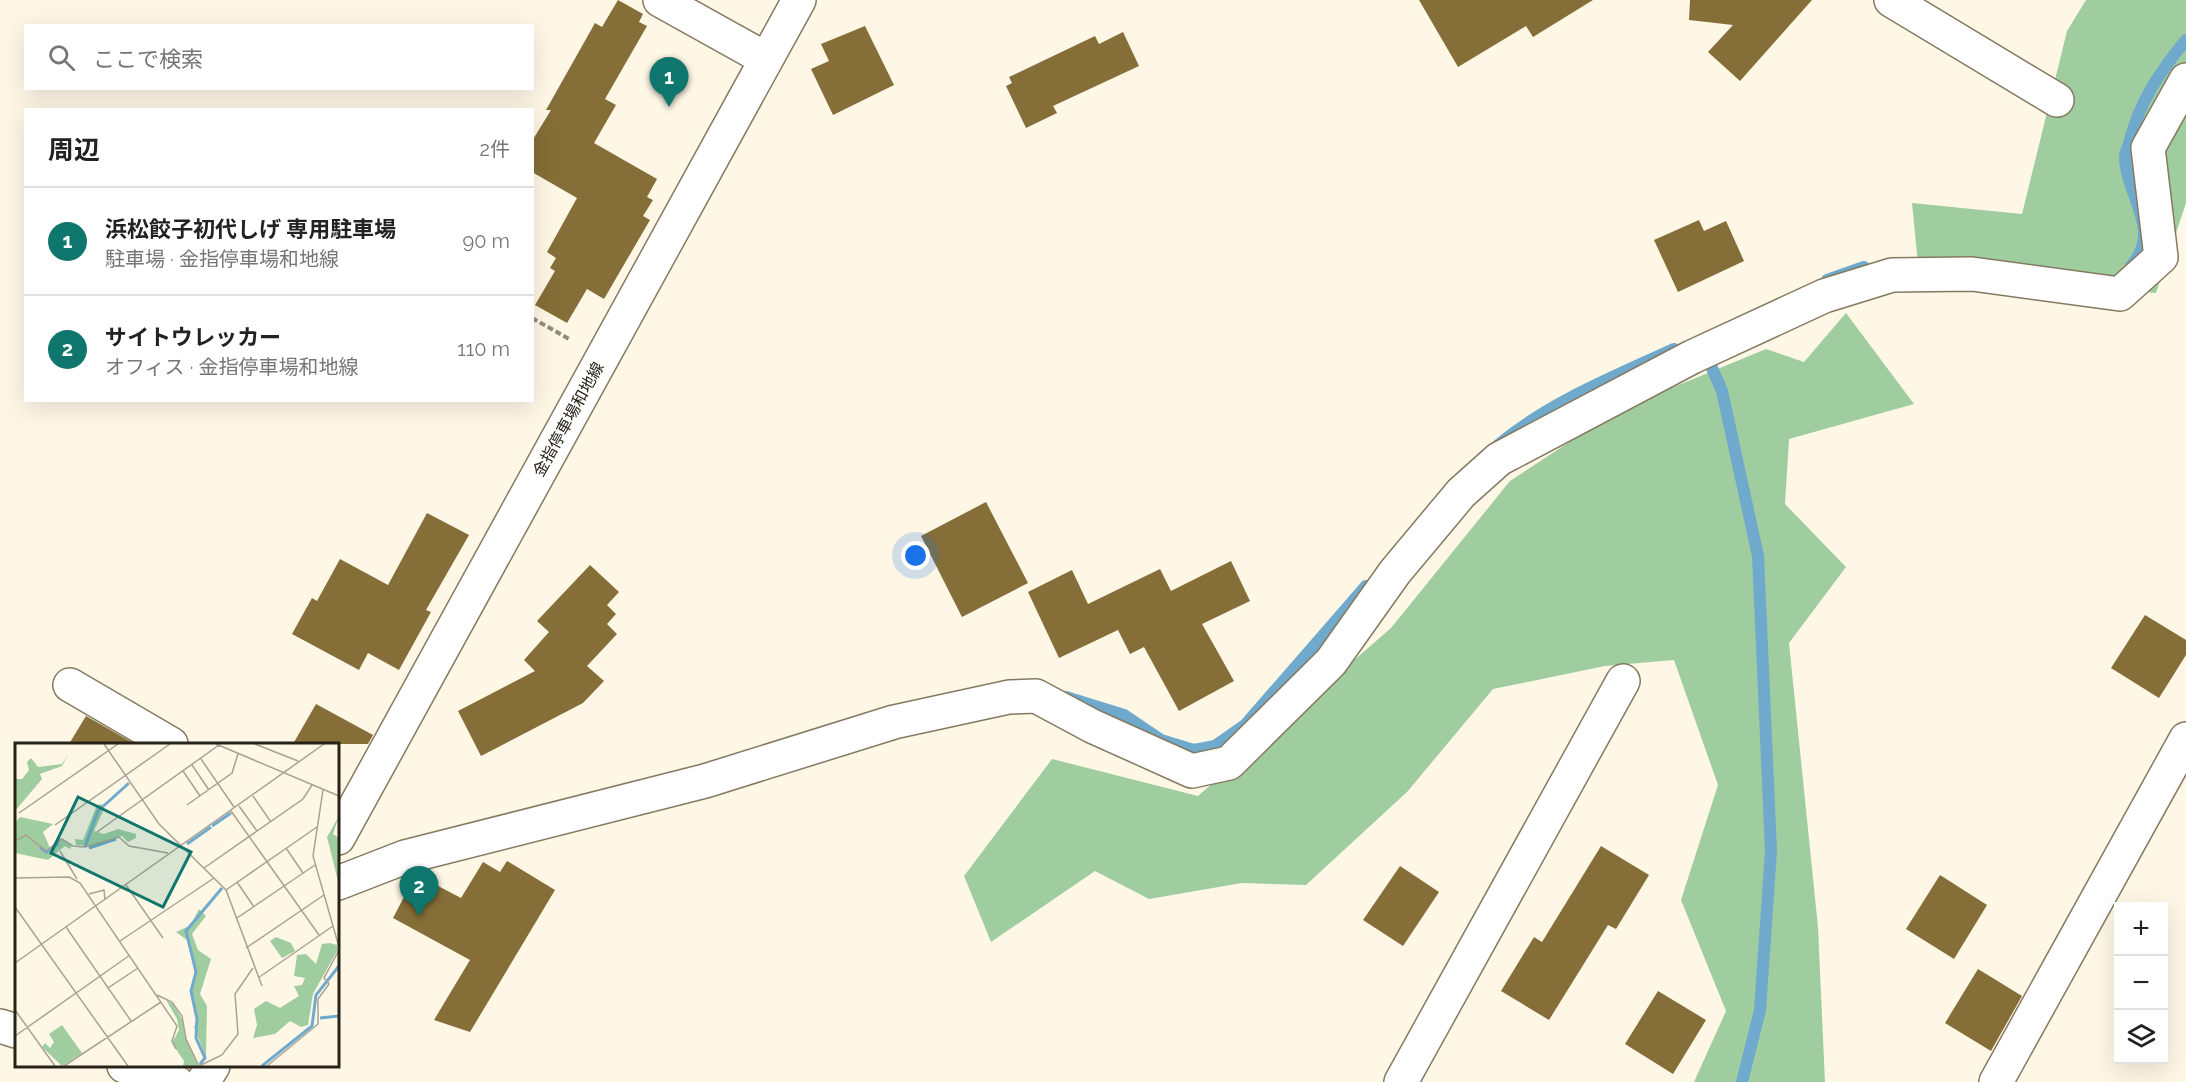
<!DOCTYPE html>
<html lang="ja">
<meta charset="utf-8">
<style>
body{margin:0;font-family:Raleway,"Noto Sans JP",sans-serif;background:#f6f6f6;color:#222}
.controls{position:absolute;right:18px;bottom:18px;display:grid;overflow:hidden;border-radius:0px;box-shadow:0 6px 24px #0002}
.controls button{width:54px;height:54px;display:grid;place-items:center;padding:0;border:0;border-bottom:2px solid #e0e0e0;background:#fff;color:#222;font:30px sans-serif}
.you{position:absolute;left:916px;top:556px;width:21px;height:21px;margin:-15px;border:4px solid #fff;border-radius:50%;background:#1a73e8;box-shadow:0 0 0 9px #1a73e833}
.badge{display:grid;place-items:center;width:39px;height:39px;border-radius:50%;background:#0f766e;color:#fff;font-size:20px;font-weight:700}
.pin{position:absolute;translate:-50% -50px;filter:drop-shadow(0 2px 3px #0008)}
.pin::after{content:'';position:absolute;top:32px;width:21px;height:18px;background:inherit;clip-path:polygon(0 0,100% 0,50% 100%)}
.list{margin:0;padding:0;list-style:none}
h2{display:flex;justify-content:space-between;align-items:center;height:78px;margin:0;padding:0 24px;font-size:26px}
h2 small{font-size:20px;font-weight:400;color:#767676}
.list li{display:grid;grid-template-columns:39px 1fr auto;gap:18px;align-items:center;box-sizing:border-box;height:108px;padding:0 24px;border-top:2px solid #e0e0e0}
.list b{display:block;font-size:22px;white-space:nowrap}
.list p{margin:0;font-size:20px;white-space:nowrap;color:#767676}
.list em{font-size:20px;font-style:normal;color:#767676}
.icon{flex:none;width:33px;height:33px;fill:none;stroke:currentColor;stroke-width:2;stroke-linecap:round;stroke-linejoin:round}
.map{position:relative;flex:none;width:2186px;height:1082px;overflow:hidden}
.search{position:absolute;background:#fff;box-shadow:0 6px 24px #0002;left:24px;top:24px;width:510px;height:66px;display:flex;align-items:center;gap:15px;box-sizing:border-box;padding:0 21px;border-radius:0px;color:#767676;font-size:22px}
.panel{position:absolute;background:#fff;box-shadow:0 6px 24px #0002;left:24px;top:108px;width:510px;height:294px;border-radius:0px}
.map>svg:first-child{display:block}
</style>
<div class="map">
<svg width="2186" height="1082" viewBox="0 0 2186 1082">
<rect width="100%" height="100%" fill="#fef7e6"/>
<!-- forest -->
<path fill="#a0cd9f" d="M 2086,0 L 2186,0 L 2186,203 L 2156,293 L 1919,274 L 1912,203 L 2022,214 L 2067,31 Z
M 1846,313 L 1914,404 L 1789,439 L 1785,504 L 1846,567 L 1789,643 L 1818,927 L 1825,1082 L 1694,1082 L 1726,1011 L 1681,900 L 1718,785 L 1674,660 L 1605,666 L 1493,689 L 1407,792 L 1306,885 L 1242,883 L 1149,899 L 1095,871 L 991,942 L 964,876 L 1052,759 L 1198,796 L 1391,628 L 1510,481 L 1618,410 L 1766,349 L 1804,362 Z"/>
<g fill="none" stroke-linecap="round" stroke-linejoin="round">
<!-- stream -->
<path stroke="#6fa9cc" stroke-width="12" d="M 2131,266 C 2163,230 2126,196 2125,157 C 2125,152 2129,145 2130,140 C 2140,101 2161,70 2186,40
M 1827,280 L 1864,267
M 1705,352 L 1722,391 L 1758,556 L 1771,851 L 1760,1010 L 1742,1082
M 1498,445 C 1550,402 1613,377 1674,349
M 1066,697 L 1124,715 L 1161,740 L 1194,750 L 1215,746 L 1245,725 L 1366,586"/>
</g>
<!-- building -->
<path fill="#856e37" d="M 618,0 L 643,14 L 639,22 L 647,26 L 605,99 L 616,105 L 594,143 L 657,179 L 647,197 L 653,200 L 643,216 L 650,220 L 604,299 L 587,289 L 567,323 L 535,305 L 555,271 L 550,268 L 556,258 L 547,252 L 577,198 L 532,172 L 532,141 L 551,110 L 546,110 L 595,23 L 602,27 Z
M 1419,0 L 1593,0 L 1533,37 L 1526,26 L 1458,67 Z
M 1690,0 L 1812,0 L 1740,81 L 1708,52 L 1733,25 L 1689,20 Z
M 865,26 L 894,85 L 833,115 L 811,69 L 829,61 L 821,44 Z
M 1123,32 L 1139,66 L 1053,106 L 1057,113 L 1026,128 L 1006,86 L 1012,83 L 1009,77 L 1095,36 L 1099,44 Z
M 1699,220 L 1704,231 L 1726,221 L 1744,261 L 1678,292 L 1654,240 Z
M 986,502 L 1028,583 L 962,617 L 921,536 Z
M 427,513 L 469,535 L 426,610 L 431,612 L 399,670 L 368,653 L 359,670 L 292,634 L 312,598 L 317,601 L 340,559 L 388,585 Z
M 1231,561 L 1250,601 L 1202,624 L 1234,681 L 1179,711 L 1144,647 L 1130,654 L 1118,630 L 1059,658 L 1028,592 L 1072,570 L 1088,604 L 1160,569 L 1171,591 Z
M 590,565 L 619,592 L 607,605 L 616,614 L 607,624 L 617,634 L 587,666 L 604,681 L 583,703 L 481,756 L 458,711 L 535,671 L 524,660 L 549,632 L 537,621 Z
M 2145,615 L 2186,640 L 2186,655 L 2159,698 L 2111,668 Z
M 316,704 L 373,735 L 368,744 L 293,744 Z
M 86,716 L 135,744 L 69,744 Z
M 1601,846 L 1649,875 L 1616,929 L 1608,925 L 1549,1020 L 1501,991 L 1534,937 L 1542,942 Z
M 507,861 L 555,890 L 470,1032 L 434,1020 L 470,960 L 393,918 L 406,893 L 411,896 L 421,877 L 461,898 L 483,862 L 500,872 Z
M 1400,866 L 1439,892 L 1403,946 L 1363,920 Z
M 1940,875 L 1987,905 L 1954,959 L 1906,929 Z
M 1978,969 L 2022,996 L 1991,1051 L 1945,1023 Z
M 1658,991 L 1706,1020 L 1673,1074 L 1625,1044 Z"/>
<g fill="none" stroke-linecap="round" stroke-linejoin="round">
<!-- minor casing -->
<g stroke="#857a61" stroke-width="36">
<path id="minor" d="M 660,0 L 766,59
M 1891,0 L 2057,100
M 70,685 L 171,744
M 338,883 L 405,857 L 705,781 L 894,722 L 1009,697 L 1036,696 L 1092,726 L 1192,771 L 1229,763 L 1331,662 L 1395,572 L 1461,493 L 1499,459 L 1692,357 L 1824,296 L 1892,275 L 1972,274 L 2120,294 L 2161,257 L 2148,148 L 2186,80
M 0,1026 L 16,1031
M 124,1066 L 176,1082
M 1401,1082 L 1623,681
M 1996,1082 L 2186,739"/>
</g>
<!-- major casing -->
<g stroke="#857a61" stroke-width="36">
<path id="major" d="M 338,838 L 799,0
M 203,1082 L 213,1066"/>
</g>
<!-- path -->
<path stroke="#928c7e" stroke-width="4" stroke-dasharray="6 3" stroke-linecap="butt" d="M 532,318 L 571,340"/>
<!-- minor -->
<use href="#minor" stroke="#fff" stroke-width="33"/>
<!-- major -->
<use href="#major" stroke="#fff" stroke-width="33"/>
</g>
<g text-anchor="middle" stroke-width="4.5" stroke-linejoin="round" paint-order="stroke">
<!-- street labels -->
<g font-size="16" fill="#282319" stroke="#fff">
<text transform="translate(568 419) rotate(-61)" y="6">金指停車場和地線</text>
</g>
</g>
<!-- overview -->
<g transform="translate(15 743)">
<rect width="324" height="324" fill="#fef7e6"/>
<path d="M 54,10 L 47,23 L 25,31 L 27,36 L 0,68 L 0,36 L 7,36 L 14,27 L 12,19 L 16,15 L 23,24 L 47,21 ZM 87,61 L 89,66 L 79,88 L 89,91 L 103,86 L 121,91 L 121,95 L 113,99 L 107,93 L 75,103 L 61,102 L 60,96 L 68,97 L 82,62 ZM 324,73 L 318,91 L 324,95 L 324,142 L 312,94 ZM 5,74 L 38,81 L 28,89 L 35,105 L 45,95 L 57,102 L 55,106 L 50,103 L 33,117 L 0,110 L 0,80 ZM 184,166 L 191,173 L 177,191 L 183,207 L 196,216 L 185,251 L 192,263 L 191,315 L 179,284 L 182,276 L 176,248 L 181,228 L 172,197 L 161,189 L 176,182 ZM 261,194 L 276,200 L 280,208 L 267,215 L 255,198 ZM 315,200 L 322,202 L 322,208 L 298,251 L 293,282 L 286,284 L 275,278 L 260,291 L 238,295 L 242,282 L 239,266 L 251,258 L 265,265 L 284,253 L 279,243 L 287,242 L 290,235 L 279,233 L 282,212 L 291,211 L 301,221 L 307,201 ZM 151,257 L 158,261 L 167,276 L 170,293 L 183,323 L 168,323 L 169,318 L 157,300 L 164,287 L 162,276 ZM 47,282 L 67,310 L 47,323 L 27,304 L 30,300 L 35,305 L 39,299 L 34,291 Z" fill="#a0cd9f"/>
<path fill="none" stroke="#6fa9cc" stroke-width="3" d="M 197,83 L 216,70M 172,101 L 196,84M 25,104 L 31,109 L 44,100M 70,104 L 83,68 L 114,40M 74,105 L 101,96M 305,275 L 324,273M 185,321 L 190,315 L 181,295 L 182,276 L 176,248 L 181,229 L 171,188 L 207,145M 247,323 L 297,283 L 301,252 L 324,223"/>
<path fill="none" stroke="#a8a294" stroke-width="1.5" d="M 89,1 L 144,81 L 211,147 L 247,243M 201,1 L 324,53M 240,1 L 283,18M 186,16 L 219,64M 177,22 L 194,47M 168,28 L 185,53M 308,47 L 298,113 L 324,204M 238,53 L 256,79M 172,62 L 217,30 L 223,11M 224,63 L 242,88M 216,68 L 304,192M 4,70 L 103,1M 40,82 L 155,1M 82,89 L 204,2M 0,98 L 11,92 L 31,108 L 47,96 L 58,103 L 70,104 L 104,94 L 114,103 L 153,110M 271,105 L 288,130M 45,108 L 62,136M 189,125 L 288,56 L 297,42M 0,135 L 54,134 L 65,140 L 162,283 L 157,298 L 161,306M 222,139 L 239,164M 111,142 L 148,195M 211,147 L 302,84M 74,151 L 89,147 L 90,157M 0,164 L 113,323M 222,175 L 300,122M 51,184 L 116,278M 105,198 L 199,135M 231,205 L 309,152M 0,220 L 309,1M 243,235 L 318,183M 93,245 L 123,225M 142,252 L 157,259 L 167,273 L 171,296 L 184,323M 0,267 L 40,323M 0,293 L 115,212M 49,323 L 146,259M 184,323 L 207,312 L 223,291 L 220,251 L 238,225M 252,323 L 303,281 L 303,256 L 314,241 L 309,235 L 324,207"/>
<path fill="#0f766e" fill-opacity="0.15" stroke="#0f766e" stroke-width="3" d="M 63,54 L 176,109 L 148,164 L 36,110 Z"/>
<rect width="324" height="324" fill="none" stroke="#282319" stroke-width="3"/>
</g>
</svg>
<div class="controls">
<button>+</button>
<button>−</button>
<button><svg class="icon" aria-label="layers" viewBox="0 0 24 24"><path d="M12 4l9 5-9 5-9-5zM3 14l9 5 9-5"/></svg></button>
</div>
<div class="you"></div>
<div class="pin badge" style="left:669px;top:107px">1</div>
<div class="pin badge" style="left:419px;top:916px">2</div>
<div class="search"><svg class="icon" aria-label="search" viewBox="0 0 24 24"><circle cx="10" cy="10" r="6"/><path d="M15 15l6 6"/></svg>ここで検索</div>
<section class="panel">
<h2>周辺<small>2件</small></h2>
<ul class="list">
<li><span class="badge">1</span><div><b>浜松餃子初代しげ 専用駐車場</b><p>駐車場 · 金指停車場和地線</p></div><em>90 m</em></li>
<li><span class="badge">2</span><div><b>サイトウレッカー</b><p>オフィス · 金指停車場和地線</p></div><em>110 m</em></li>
</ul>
</section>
</div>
